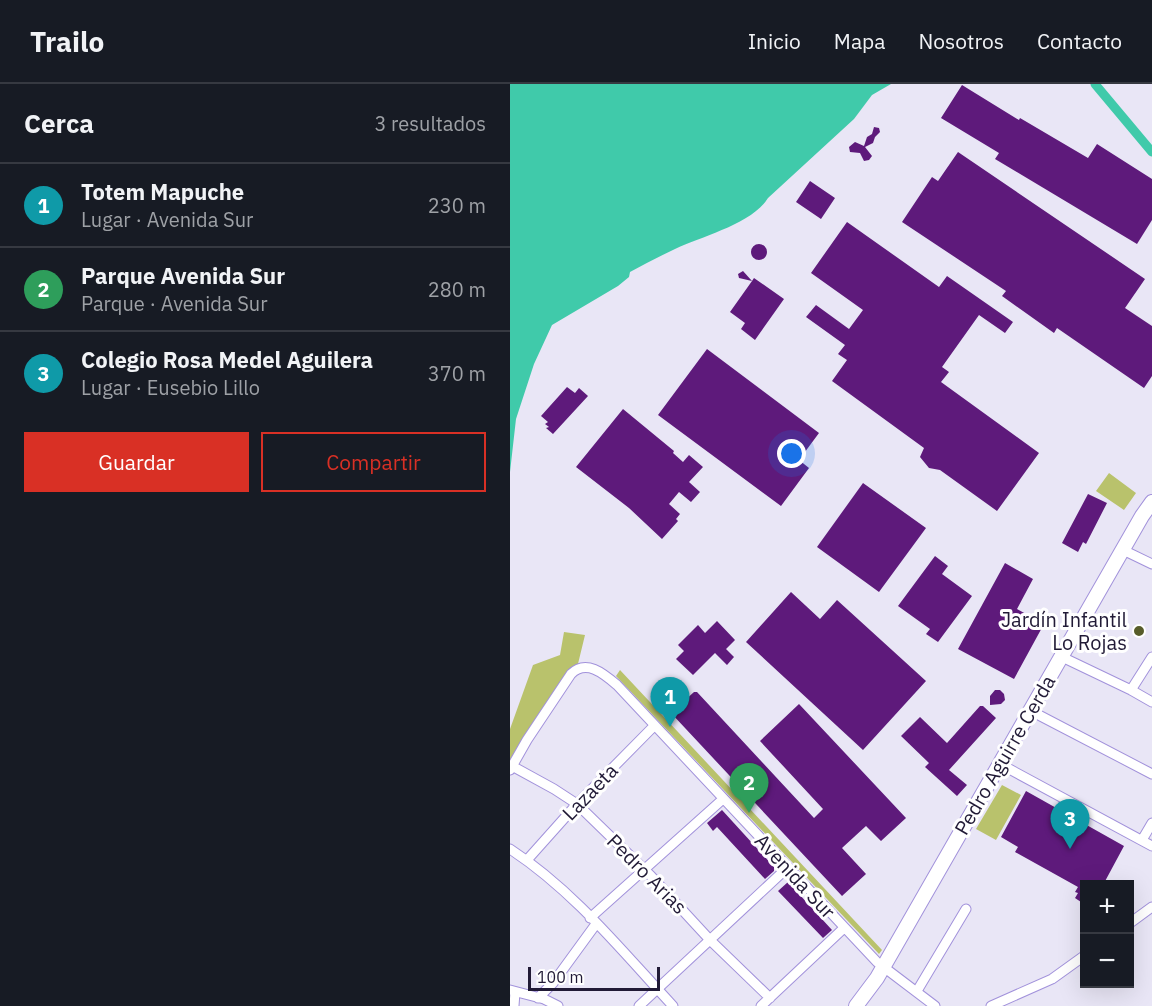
<!DOCTYPE html>
<html lang="es">
<meta charset="utf-8">
<style>
body{margin:0;font-family:"IBM Plex Sans",sans-serif;background:#20242c;color:#f1f3f6}
.controls{position:absolute;right:18px;bottom:18px;display:grid;overflow:hidden;border-radius:0px;box-shadow:0 6px 24px #0002}
.controls button{width:54px;height:54px;display:grid;place-items:center;padding:0;border:0;border-bottom:2px solid #363941;background:#171b24;color:#f1f3f6;font:30px sans-serif}
.scale{position:absolute;left:18px;bottom:15px;width:132px;box-sizing:border-box;padding-left:6px;border:3px solid #211a36;border-top:0;font-size:16px;line-height:21px;white-space:nowrap;color:#211a36;-webkit-text-stroke:4px #fff;paint-order:stroke}
.you{position:absolute;left:282px;top:370px;width:21px;height:21px;margin:-15px;border:4px solid #fff;border-radius:50%;background:#1a73e8;box-shadow:0 0 0 9px #1a73e833}
.badge{display:grid;place-items:center;width:39px;height:39px;border-radius:50%;background:#d93025;color:#fff;font-size:20px;font-weight:700}
.pin{position:absolute;translate:-50% -50px;filter:drop-shadow(0 2px 3px #0008)}
.pin::after{content:'';position:absolute;top:32px;width:21px;height:18px;background:inherit;clip-path:polygon(0 0,100% 0,50% 100%)}
.list{margin:0;padding:0;list-style:none}
h2{display:flex;justify-content:space-between;align-items:center;height:78px;margin:0;padding:0 24px;font-size:26px}
h2 small{font-size:20px;font-weight:400;color:#9ea1a6}
.list li{display:grid;grid-template-columns:39px 1fr auto;gap:18px;align-items:center;box-sizing:border-box;height:84px;padding:0 24px;border-top:2px solid #363941}
.list b{display:block;font-size:22px;white-space:nowrap}
.list p{margin:0;font-size:20px;white-space:nowrap;color:#9ea1a6}
.list em{font-size:20px;font-style:normal;color:#9ea1a6}
.actions{display:flex;gap:12px;padding:18px 24px}
.actions a{flex:1;padding:14px 0;border:2px solid #d93025;border-radius:0px;text-align:center;font-size:21px;color:#d93025}
.actions .main{background:#d93025;color:#fff}
.map{position:relative;flex:none;width:642px;height:922px;overflow:hidden}
header{display:flex;align-items:center;gap:36px;box-sizing:border-box;height:84px;padding:0 30px;background:#171b24;border-bottom:2px solid #363941}
header strong{font-size:28px}
nav{display:flex;gap:33px;margin-inline-start:auto;font-size:21px}
main{display:flex}
aside{flex:1;background:#171b24}
.map>svg:first-child{display:block}
</style>
<header>
<strong>Trailo</strong>
<nav><a>Inicio</a><a>Mapa</a><a>Nosotros</a><a>Contacto</a></nav>
</header>
<main>
<aside>
<h2>Cerca<small>3 resultados</small></h2>
<ul class="list">
<li><span class="badge" style="background:#0f9aa8">1</span><div><b>Totem Mapuche</b><p>Lugar · Avenida Sur</p></div><em>230 m</em></li>
<li><span class="badge" style="background:#2e9e5b">2</span><div><b>Parque Avenida Sur</b><p>Parque · Avenida Sur</p></div><em>280 m</em></li>
<li><span class="badge" style="background:#0f9aa8">3</span><div><b>Colegio Rosa Medel Aguilera</b><p>Lugar · Eusebio Lillo</p></div><em>370 m</em></li>
</ul>
<div class="actions"><a class="main">Guardar</a><a>Compartir</a></div>
</aside>
<div class="map">
<svg width="642" height="922" viewBox="0 0 642 922">
<rect width="100%" height="100%" fill="#e9e6f6"/>
<!-- green -->
<path fill="#b9c26c" d="M 599,389 L 626,409 L 614,426 L 586,407 Z
M 54,548 L 75,551 L 67,584 L 0,686 L 0,645 L 23,581 L 50,571 Z
M 110,586 L 372,866 L 369,870 L 106,592 Z
M 492,701 L 511,711 L 486,756 L 466,745 Z"/>
<!-- water -->
<path fill="#40caaa" d="M 0,0 L 381,0 L 362,11 L 344,35 L 258,114 C 242,140 192,152 165,165 C 150,172 135,180 120,188 L 119,193 L 108,202 L 42,241 L 24,280 L 6,335 L 0,388 Z"/>
<g fill="none" stroke-linecap="round" stroke-linejoin="round">
<!-- canal -->
<path stroke="#40caaa" stroke-width="9" d="M 585,0 L 642,68"/>
</g>
<!-- building -->
<path fill="#5e1a7b" d="M 452,1 L 509,36 L 510,34 L 578,74 L 587,60 L 642,95 L 642,136 L 627,160 L 485,75 L 489,69 L 431,34 Z
M 364,43 L 369,44 L 370,48 L 365,53 L 363,59 L 355,63 L 362,72 L 359,76 L 354,77 L 350,69 L 340,68 L 339,63 L 345,58 L 354,62 L 357,53 L 362,50 Z
M 448,68 L 635,195 L 615,224 L 642,242 L 642,292 L 634,304 L 547,244 L 544,249 L 492,212 L 496,207 L 392,138 L 422,93 L 428,97 Z
M 300,97 L 325,114 L 311,135 L 286,118 Z
M 337,138 L 429,203 L 437,192 L 503,238 L 495,249 L 469,231 L 432,283 L 439,288 L 431,298 L 529,369 L 487,427 L 430,386 L 419,384 L 410,373 L 414,364 L 322,297 L 337,276 L 328,270 L 335,261 L 296,233 L 306,221 L 339,245 L 353,226 L 301,189 Z
M241 168a8 8 0 1 1 16 0a8 8 0 1 1-16 0Z
M 233,187 L 242,197 L 244,194 L 274,215 L 245,256 L 231,245 L 235,239 L 220,228 L 242,197 L 229,194 L 228,190 Z
M 197,265 L 309,349 L 289,376 L 299,384 L 271,422 L 148,331 Z
M 57,303 L 65,309 L 69,304 L 78,312 L 43,350 L 36,344 L 39,343 L 35,340 L 38,338 L 31,332 Z
M 113,325 L 164,367 L 163,369 L 173,378 L 179,371 L 193,383 L 179,398 L 190,408 L 181,418 L 169,408 L 159,420 L 170,430 L 166,435 L 168,437 L 152,455 L 119,424 L 66,383 Z
M 353,399 L 416,444 L 369,508 L 307,463 Z
M 578,410 L 597,419 L 576,460 L 573,458 L 568,468 L 552,459 Z
M 425,472 L 438,482 L 432,490 L 462,512 L 428,558 L 416,550 L 420,545 L 388,522 Z
M 495,479 L 523,495 L 507,525 L 534,540 L 504,595 L 448,565 Z
M 281,508 L 310,535 L 327,516 L 416,597 L 353,666 L 236,558 Z
M 207,537 L 225,556 L 216,565 L 224,573 L 217,581 L 205,569 L 183,591 L 166,575 L 174,567 L 168,561 L 188,541 L 195,549 Z
M 485,606 L 490,606 L 494,610 L 495,616 L 491,620 L 480,621 L 480,612 Z
M 184,608 L 187,608 L 304,734 L 313,725 L 250,657 L 289,620 L 396,734 L 371,757 L 356,742 L 332,764 L 356,790 L 332,812 L 161,629 Z
M 470,622 L 473,622 L 486,634 L 439,686 L 457,701 L 447,712 L 415,683 L 419,679 L 391,652 L 410,633 L 437,659 Z
M 516,707 L 614,762 L 593,801 L 574,801 L 574,820 L 565,814 L 568,809 L 565,808 L 568,803 L 505,768 L 508,763 L 491,753 Z
M 212,726 L 264,783 L 264,787 L 255,795 L 207,743 L 203,747 L 197,739 Z
M 278,798 L 322,846 L 313,854 L 268,807 Z"/>
<g fill="none" stroke-linecap="round" stroke-linejoin="round">
<!-- street casing -->
<g stroke="#a292db" stroke-width="11">
<path id="street" d="M 613,466 L 642,480
M 552,573 L 621,606 L 642,618
M 621,606 L 642,573
M 521,627 L 642,690
M 490,680 L 642,762
M 2,682 L 44,705 L 67,720 L 141,792 L 200,856 L 260,914
M 0,686 L 17,656 L 61,590 C 76,575 93,589 107,601 L 367,878 L 425,922
M 632,756 L 642,739
M 0,765 C 63,806 112,867 163,922
M 17,776 L 67,720 L 144,642
M 80,834 L 213,715
M 620,839 L 642,823
M 0,906 L 34,915 L 48,922
M 407,907 L 456,825
M 28,914 L 43,899 L 86,840
M 4,922 L 5,908
M 129,922 L 277,784
M 251,922 L 334,844
M 481,922 L 542,895 L 574,872"/>
</g>
<!-- secondary casing -->
<g stroke="#a292db" stroke-width="16">
<path id="secondary" d="M 346,922 L 367,894 L 632,432 L 642,418"/>
</g>
<!-- street -->
<use href="#street" stroke="#fff" stroke-width="9"/>
<!-- secondary -->
<use href="#secondary" stroke="#fff" stroke-width="14"/>
</g>
<!-- markers -->
<circle fill="#575c2a" stroke="#fff" stroke-width="2" cx="629" cy="547" r="6"/>
<g text-anchor="middle" stroke-width="6" stroke-linejoin="round" paint-order="stroke">
<!-- poi labels -->
<g font-size="20" fill="#211a36" stroke="#fff" text-anchor="end">
<text x="617" y="543">Jardín Infantil<tspan x="617" dy="23">Lo Rojas</tspan></text>
</g>
<!-- street labels -->
<g font-size="20" fill="#211a36" stroke="#fff">
<text transform="translate(495 671) rotate(-60)" y="7">Pedro Aguirre Cerda</text>
<text transform="translate(80 708) rotate(-46)" y="7">Lazaeta</text>
<text transform="translate(137 790) rotate(45)" y="7">Pedro Arias</text>
<text transform="translate(285 792) rotate(47)" y="7">Avenida Sur</text>
</g>
</g>
</svg>
<div class="controls">
<button>+</button>
<button>−</button>
</div>
<div class="scale">100 m</div>
<div class="you"></div>
<div class="pin badge" style="left:160px;top:643px;background:#0f9aa8">1</div>
<div class="pin badge" style="left:239px;top:729px;background:#2e9e5b">2</div>
<div class="pin badge" style="left:560px;top:765px;background:#0f9aa8">3</div>
</div>
</main>
